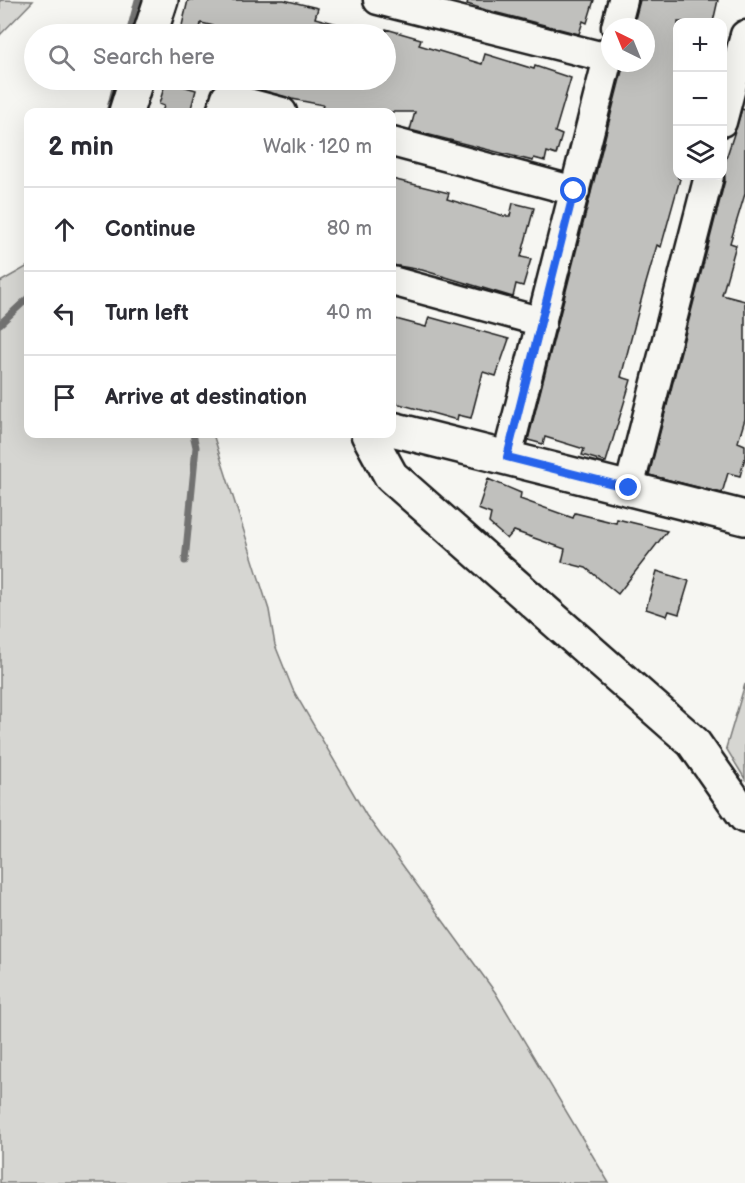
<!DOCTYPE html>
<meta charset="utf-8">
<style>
body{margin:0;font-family:"Balsamiq Sans",sans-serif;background:#f7f7f7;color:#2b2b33}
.controls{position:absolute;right:18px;top:18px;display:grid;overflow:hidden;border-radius:12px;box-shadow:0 6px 24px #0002}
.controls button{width:54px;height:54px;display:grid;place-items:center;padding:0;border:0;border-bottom:2px solid #e1e1e2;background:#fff;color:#2b2b33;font:30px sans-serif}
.compass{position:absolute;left:601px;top:18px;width:54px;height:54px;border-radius:50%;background:#fff;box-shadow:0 6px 24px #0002;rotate:317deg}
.stop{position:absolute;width:18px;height:18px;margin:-14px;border:4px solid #2563eb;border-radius:50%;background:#fff}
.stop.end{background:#2563eb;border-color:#fff;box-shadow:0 2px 6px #0008}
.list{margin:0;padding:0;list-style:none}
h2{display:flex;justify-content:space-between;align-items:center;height:78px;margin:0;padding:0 24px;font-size:26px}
h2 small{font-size:20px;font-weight:400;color:#7c7c81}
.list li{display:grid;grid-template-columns:39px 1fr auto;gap:18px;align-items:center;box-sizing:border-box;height:84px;padding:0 24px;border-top:2px solid #e1e1e2}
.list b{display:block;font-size:22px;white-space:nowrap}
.list em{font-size:20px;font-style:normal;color:#7c7c81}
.icon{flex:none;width:33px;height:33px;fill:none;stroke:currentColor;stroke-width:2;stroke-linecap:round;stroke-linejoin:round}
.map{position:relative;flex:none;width:745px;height:1183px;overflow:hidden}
.search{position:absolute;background:#fff;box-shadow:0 6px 24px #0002;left:24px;top:24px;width:372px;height:66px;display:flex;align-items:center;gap:15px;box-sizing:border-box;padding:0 21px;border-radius:33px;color:#7c7c81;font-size:22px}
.panel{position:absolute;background:#fff;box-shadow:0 6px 24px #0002;left:24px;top:108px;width:372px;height:330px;border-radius:12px}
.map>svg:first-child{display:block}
</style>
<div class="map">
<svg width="745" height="1183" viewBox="0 0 745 1183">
<rect width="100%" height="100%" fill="#f6f6f2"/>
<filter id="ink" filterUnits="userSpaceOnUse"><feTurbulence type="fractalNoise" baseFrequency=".0167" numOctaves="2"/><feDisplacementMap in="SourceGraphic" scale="12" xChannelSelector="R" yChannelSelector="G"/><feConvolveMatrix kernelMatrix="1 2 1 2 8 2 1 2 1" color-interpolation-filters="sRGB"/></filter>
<g filter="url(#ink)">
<!-- green -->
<path fill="#d6d6d2" stroke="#797977" stroke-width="1.5" d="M 0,0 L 33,1 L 0,35 Z
M 28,266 L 28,434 L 213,434 L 269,610 L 275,645 L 293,690 L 366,815 L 495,992 L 609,1183 L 0,1183 L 0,282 Z
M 745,684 L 745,779 L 726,748 Z"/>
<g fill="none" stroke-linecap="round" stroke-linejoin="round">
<!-- stream -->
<path stroke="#727271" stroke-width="7" d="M 129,34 L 138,0
M 109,112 L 117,80
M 0,324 L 28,298
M 185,561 L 196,447 L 193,434"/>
</g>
<!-- building -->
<path fill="#c0c0bd" stroke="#1c1c1c" stroke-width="1.5" d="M 188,0 L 284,0 L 318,8 L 315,18 L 353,28 L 352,34 L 247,34 L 201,23 L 199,34 L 180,34 Z
M 468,0 L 594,0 L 587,23 L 583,21 L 579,34 L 486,10 L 467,4 Z
M 640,0 L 718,0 L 713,22 L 678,22 L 678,178 L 680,179 L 661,247 L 657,245 L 642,297 L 621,377 L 631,380 L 606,462 L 582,455 L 584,449 L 545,437 L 543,444 L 528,440 L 624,63 L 646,63 L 646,27 L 633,27 Z
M 386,29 L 421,39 L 419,45 L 482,64 L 485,54 L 534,69 L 535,66 L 571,78 L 555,132 L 562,135 L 556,155 L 547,152 L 545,161 L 534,158 L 533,161 L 410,130 L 415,112 L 339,112 L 322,108 L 323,105 L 292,99 L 237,83 L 238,80 L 352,80 L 368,85 L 370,80 L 386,80 Z
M 166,81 L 196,90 L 190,112 L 162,112 L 164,106 L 159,104 Z
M 742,109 L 745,110 L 745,194 L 730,243 L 736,245 L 722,295 L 745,301 L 745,419 L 738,442 L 745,445 L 745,458 L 740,476 L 728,473 L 722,493 L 649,475 L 725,180 L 723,168 Z
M 392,179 L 449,193 L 447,199 L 504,216 L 510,216 L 513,203 L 534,208 L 521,257 L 531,259 L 523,286 L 516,284 L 513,297 L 422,270 L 392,265 Z
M 429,317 L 509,339 L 496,376 L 483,372 L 471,418 L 458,415 L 457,420 L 392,402 L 392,318 L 426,327 Z
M 488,479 L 521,493 L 520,499 L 573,518 L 575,513 L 616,523 L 617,519 L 667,531 L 618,594 L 586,568 L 562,562 L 565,549 L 514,531 L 507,539 L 489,523 L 491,514 L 478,509 Z
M 657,571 L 689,581 L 679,614 L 669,611 L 667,616 L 646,609 Z"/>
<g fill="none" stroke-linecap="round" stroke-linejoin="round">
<!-- minor casing -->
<g stroke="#1c1c1c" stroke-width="33">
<path id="minor" d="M 378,0 L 608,58
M 616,27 L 623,0
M 221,112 L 226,97 L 282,112
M 722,122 L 745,35
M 392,142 L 575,191
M 392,281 L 542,322
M 507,457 L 610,50
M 629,488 L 709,176"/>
</g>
<!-- tertiary casing -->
<g stroke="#1c1c1c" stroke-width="38">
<path id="tertiary" d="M 150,34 L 161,0
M 126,112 L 136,80
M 392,429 L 745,518
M 368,434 L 391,476 L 693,742 L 745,816"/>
</g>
<!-- minor -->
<use href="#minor" stroke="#f6f6f2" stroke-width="28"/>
<!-- tertiary -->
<use href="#tertiary" stroke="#f6f6f2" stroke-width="33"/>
</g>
</g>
<g fill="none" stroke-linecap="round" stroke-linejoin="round" filter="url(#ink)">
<!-- route -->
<path stroke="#2563eb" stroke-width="8" d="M 574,191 L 507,457 L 629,488"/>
</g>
</svg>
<div class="controls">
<button>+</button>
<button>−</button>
<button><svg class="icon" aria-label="layers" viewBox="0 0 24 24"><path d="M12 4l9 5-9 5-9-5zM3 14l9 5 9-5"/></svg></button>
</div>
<svg class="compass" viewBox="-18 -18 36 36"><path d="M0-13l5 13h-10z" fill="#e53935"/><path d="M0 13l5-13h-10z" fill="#7c7c81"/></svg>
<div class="stop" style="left:574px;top:191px"></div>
<div class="stop end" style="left:629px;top:488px"></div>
<div class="search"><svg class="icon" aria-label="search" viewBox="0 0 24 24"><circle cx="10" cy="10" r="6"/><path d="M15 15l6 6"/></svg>Search here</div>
<section class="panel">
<h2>2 min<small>Walk · 120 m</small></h2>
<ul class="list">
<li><svg class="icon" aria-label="ahead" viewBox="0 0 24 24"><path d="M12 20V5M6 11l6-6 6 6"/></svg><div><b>Continue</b></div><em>80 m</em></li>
<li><svg class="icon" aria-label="left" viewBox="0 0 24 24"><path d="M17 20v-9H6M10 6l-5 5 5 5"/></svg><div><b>Turn left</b></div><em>40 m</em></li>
<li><svg class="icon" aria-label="arrive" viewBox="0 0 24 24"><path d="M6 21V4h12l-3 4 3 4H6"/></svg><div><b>Arrive at destination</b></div></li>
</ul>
</section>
</div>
